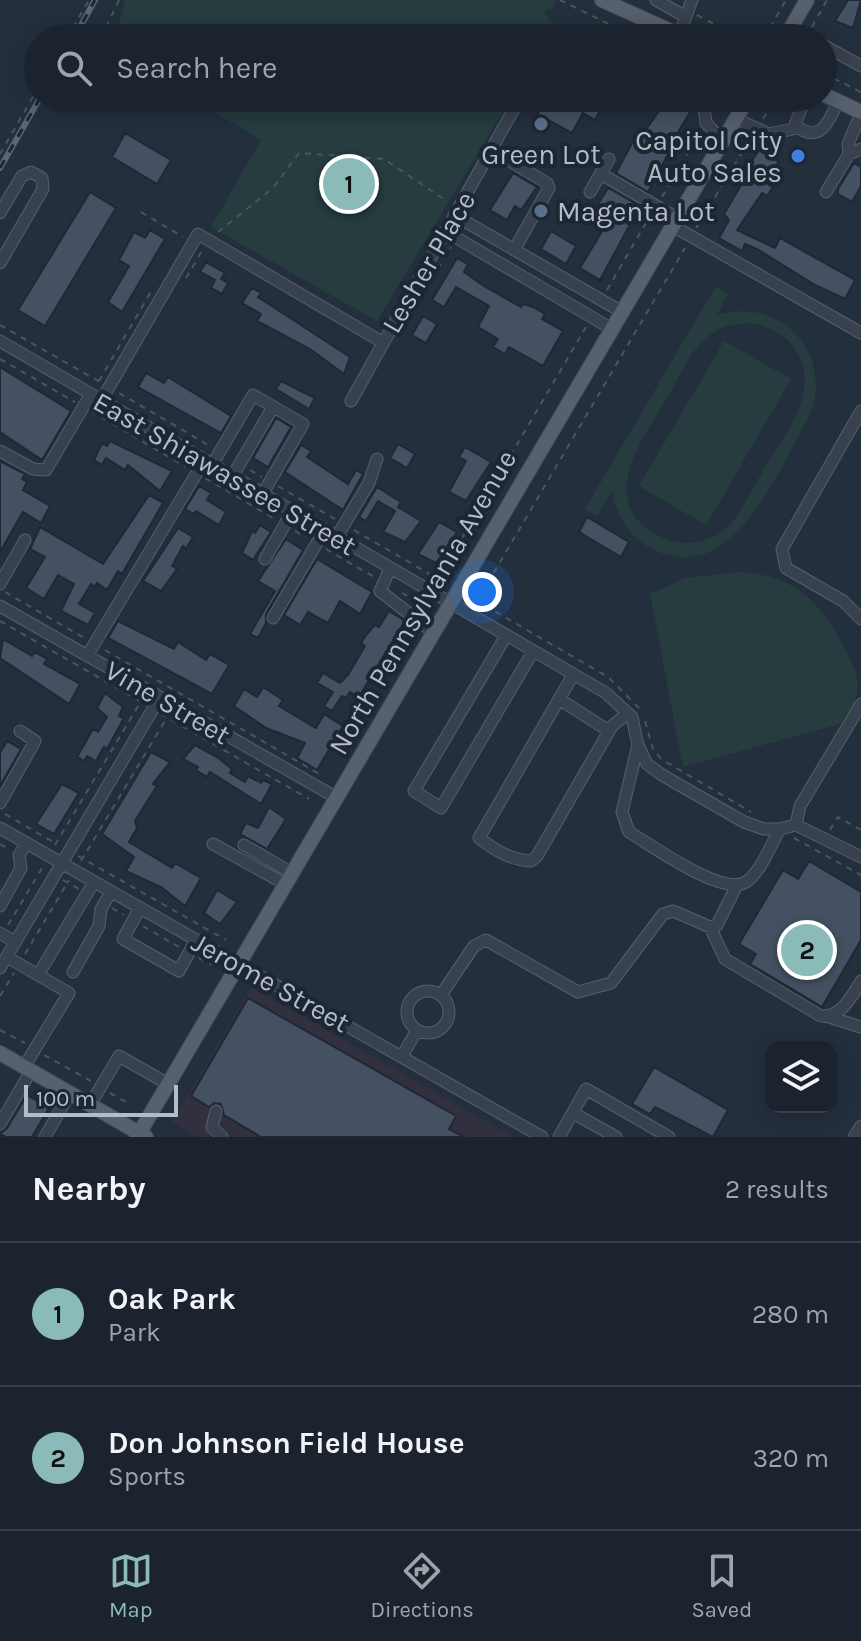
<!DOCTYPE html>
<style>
body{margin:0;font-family:Karla,sans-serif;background:#242b36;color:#f1f3f6}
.controls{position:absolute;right:24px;bottom:24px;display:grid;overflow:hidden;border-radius:16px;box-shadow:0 4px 20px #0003}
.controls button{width:72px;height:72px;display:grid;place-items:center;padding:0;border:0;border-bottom:2px solid #39404a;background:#1b232e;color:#f1f3f6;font:40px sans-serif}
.scale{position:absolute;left:24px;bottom:20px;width:154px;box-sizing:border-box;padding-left:8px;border:4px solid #b4bcc9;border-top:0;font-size:22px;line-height:28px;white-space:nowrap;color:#b4bcc9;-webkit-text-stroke:6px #1d2633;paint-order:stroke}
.you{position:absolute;left:482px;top:592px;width:28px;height:28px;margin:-20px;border:6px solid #fff;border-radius:50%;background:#1a73e8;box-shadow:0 0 0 12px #1a73e833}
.badge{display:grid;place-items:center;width:52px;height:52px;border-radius:50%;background:#8bbbb9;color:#111;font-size:26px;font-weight:700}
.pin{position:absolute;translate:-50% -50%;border:4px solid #fff;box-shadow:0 2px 8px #0006}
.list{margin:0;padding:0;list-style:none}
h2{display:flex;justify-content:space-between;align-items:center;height:104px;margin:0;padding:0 32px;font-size:34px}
h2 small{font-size:26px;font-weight:400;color:#a0a4aa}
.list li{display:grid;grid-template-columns:52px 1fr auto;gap:24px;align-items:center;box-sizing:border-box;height:144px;padding:0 32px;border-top:2px solid #39404a}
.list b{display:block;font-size:30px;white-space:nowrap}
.list p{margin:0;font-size:26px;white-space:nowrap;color:#a0a4aa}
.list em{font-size:26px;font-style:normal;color:#a0a4aa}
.icon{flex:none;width:44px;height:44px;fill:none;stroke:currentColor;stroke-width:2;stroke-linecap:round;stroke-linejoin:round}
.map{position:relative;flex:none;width:861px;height:1137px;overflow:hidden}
.search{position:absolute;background:#1b232e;box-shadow:0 4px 20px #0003;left:24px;right:24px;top:24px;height:88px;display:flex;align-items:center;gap:20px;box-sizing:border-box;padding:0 28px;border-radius:44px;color:#a0a4aa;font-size:30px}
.sheet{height:392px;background:#1b232e}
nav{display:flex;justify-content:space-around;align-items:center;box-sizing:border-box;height:112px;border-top:2px solid #39404a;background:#1b232e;font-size:22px;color:#a0a4aa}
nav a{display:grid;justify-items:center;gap:4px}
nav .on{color:#8bbbb9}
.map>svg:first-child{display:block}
</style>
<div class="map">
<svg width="861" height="1137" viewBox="0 0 861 1137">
<rect width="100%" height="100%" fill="#242f3e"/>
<!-- medical -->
<path fill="#32303f" d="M 251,987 L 514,1137 L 198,1137 L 172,1122 Z"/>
<!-- green -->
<path fill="#263c3f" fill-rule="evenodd" d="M 125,0 L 555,0 L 553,8 L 544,12 L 552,23 L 544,38 L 115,38 Z
M 190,98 L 511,98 L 377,321 L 211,227 L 261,140 Z
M 716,286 L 728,294 L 717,315 C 780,296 834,352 810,415 C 778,469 734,590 652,549 C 629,537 616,515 612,491 L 597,516 L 585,509 ZM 750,323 C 766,326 781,332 792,345 C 826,387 784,434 763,471 C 750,492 739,522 717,535 C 699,545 677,546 659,536 C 593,502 644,437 669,395 C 680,375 691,349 710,335 C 721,326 735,323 750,323 Z
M 724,341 L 791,379 L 706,525 L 639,486 Z
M 741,572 C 796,576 821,602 845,649 C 853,663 861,681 856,697 C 854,706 845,716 840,724 L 683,767 L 650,594 L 685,578 Z"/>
<!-- building -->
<path fill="#455162" stroke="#1f2835" stroke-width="2" d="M 848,0 L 861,0 L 853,28 L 835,21 Z
M 550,98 L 595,98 L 604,103 L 595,120 L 583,113 L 572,133 L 537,114 Z
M 668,98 L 693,98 L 695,104 L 677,134 L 684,139 L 678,148 L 673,145 L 648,192 L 616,173 L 640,128 L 645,131 Z
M 125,133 L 171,160 L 157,184 L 112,157 Z
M 759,150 L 779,162 L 762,181 L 773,187 L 767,196 L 762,193 L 737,230 L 775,248 L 780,238 L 855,280 L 845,299 L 815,285 L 757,249 L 745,244 L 742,251 L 719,238 L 729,220 L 724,214 L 743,182 L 739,180 Z
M 854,163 L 861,167 L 861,186 L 852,202 L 838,194 L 838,189 Z
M 513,173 L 537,187 L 521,210 L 515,206 L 507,220 L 490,210 Z
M 608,188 L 640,206 L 600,280 L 580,268 L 607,223 L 592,214 Z
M 90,192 L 116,208 L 45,326 L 18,310 Z
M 150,230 L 165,239 L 122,312 L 108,302 L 129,266 L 119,260 L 134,232 L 145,238 Z
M 551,231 L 576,246 L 566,264 L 541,249 Z
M 457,258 L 468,264 L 464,272 L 484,286 L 521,307 L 523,304 L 533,307 L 545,314 L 542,319 L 563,331 L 543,366 L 509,347 L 505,354 L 493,347 L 498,339 L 478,327 L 489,306 L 456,287 L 444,307 L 432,300 Z
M 206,262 L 225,273 L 221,279 L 228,283 L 222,294 L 211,288 L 215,280 L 200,272 Z
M 252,288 L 261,293 L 258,297 L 350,357 L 344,374 L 310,349 L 257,321 L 261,314 L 242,303 Z
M 423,316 L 437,324 L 426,343 L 412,335 Z
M 0,367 L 71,411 L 42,460 L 0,432 Z
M 146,373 L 164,383 L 168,377 L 231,416 L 221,433 L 138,387 Z
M 281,381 L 315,398 L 309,409 L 276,389 Z
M 276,418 L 291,427 L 268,467 L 253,458 Z
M 110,441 L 172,471 L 160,491 L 128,465 L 125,470 L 106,458 L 102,465 L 94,460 L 102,443 L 107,446 Z
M 398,444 L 415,454 L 407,468 L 390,458 Z
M 301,445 L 311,451 L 307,457 L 348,484 L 356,470 L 363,474 L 343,510 L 285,472 Z
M 465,447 L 491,462 L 466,501 L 449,492 L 466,461 L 459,457 Z
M 0,461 L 25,474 L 22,479 L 27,482 L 23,490 L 50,506 L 41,523 L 23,512 L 0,552 Z
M 199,486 L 211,493 L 207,500 L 226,512 L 219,525 L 196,511 L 194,514 L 185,509 Z
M 377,487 L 401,502 L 398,507 L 421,521 L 405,542 L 383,532 L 395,511 L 378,501 L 366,521 L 359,517 Z
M 149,495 L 163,503 L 122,574 L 118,571 L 107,590 L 97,583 L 95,587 L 91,584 L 79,604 L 95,613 L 88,625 L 61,611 L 74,584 L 58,575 L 44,599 L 26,588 L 45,557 L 30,549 L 40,527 L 103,564 Z
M 587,517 L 629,542 L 621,557 L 579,532 Z
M 439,522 L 457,532 L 436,563 L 418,554 Z
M 260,525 L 271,532 L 253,560 L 242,553 L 252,531 L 255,533 Z
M 178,528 L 193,537 L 186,549 L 183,546 L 172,566 L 177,569 L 161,591 L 143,581 Z
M 286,539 L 303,550 L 266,614 L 266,623 L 258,638 L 250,634 L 275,591 L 258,581 Z
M 317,559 L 372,592 L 360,614 L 340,601 L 328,623 L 308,612 L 300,625 L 284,615 Z
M 389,611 L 405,621 L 359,697 L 350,692 L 346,698 L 342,696 L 332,711 L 324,706 L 333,692 L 317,683 L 323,673 L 340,683 L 348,675 L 365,646 L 361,643 L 367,634 L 375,625 L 379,627 Z
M 118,621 L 174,649 L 178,642 L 206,660 L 210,654 L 229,665 L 212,694 L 108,638 Z
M 3,639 L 32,656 L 35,652 L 47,659 L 44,664 L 80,684 L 69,704 L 0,658 Z
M 263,687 L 283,700 L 279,706 L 316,728 L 324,714 L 343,726 L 317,770 L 297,758 L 305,743 L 266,728 L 234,706 L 244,689 L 257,697 Z
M 105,693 L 123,707 L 119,716 L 124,718 L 107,749 L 104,747 L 96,761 L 87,756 L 84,761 L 77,757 L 93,729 L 98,732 L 107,717 L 97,708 Z
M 7,741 L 21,749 L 0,786 L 0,753 Z
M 195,745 L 217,757 L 232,769 L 230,773 L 245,782 L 248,776 L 261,783 L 263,780 L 272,784 L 261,804 L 210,772 L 207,777 L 196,770 L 198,767 L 183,759 Z
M 151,752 L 170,762 L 153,784 L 157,786 L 135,821 L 137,828 L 129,842 L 172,868 L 175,863 L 201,878 L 185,906 L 161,887 L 126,871 L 134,857 L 102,834 Z
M 62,784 L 79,793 L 54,834 L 36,824 Z
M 269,807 L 286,819 L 267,849 L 240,834 L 246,823 L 258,828 Z
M 809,861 L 861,892 L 861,940 L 822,1007 L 750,964 L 756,954 L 739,944 L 783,870 L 798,879 Z
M 217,890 L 237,902 L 220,924 L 204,913 Z
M 248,998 L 456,1116 L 449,1129 L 464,1137 L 261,1137 L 224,1115 L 221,1104 L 214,1103 L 209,1107 L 191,1096 Z
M 654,1067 L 728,1110 L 713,1137 L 655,1107 L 650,1114 L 632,1104 Z
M 27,1095 L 49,1108 L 32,1137 L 6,1137 L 0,1134 L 7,1128 Z"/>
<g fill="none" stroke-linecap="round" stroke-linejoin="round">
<!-- minor casing -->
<g stroke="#565f6c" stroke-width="13">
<path id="minor" d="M 656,0 L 684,16
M 791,28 L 810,38
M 554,38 L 563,38
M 678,38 L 692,0
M 823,45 L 861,66
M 703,98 L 706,123 L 723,141
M 805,98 L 795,125 C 819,145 830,122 838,100
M 861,114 L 848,144 L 849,154 L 861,149
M 736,119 L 769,134 L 798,128
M 491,150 L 547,183 L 549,188 L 514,250
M 601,174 L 677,218
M 590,192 L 609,159
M 826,192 L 849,154
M 0,213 L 22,176 L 31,172 L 42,178 L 43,189 L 0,263
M 454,215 L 622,312
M 673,226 L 861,333
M 445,231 L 612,329
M 0,341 L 606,693 L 632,717 L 638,745 L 622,812 L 629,832 C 653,846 723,897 746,882 C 761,872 771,844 780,829 L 796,825 L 861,857
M 101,401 L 198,234 L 382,342
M 351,401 L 520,98
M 861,411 L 782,549 L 786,568 L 843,601 L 861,619
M 0,451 L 33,469 L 46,470 L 91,394
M 212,465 L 253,395 L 303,424 L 262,495
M 232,477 L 273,407
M 336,538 L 369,483 L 377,459
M 265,559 L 292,512
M 390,569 L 380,591 L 434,633
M 0,584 L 25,540
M 0,606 L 337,798
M 273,618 L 324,531
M 506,636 L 414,791 L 441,808 L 532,653
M 87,656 L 204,461
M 573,675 L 479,838 C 495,850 510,860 531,861 L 537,856 L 612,726 L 628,713
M 559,699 L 609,731
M 638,745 L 647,764 L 662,775 L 744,822 L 764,829 L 780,829
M 0,803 L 35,741 L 20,731
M 796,825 L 800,806 L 861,704
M 0,828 L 542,1137
M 213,844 L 285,884
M 244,845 L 292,873
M 0,906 L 21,868 L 19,855 L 27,843
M 140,908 L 123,939 L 179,971 L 196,940
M 710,927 L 725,959 L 821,1016 C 841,1018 852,996 861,981
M 0,933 L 15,942
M 7,957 L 69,993 L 24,1067
M 0,968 L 160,697
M 73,972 L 99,926 L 101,909 L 111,892
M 38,975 L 94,882
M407 1012a21 21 0 1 1 42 0a21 21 0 1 1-42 0Z
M 441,995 L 474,946 L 486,940 L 578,992 L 611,983 L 663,914 L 673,911 L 710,927 L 717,925 L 736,887
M 829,1017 L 861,1027
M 402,1056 L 417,1030
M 90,1105 L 119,1056 L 168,1084
M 216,1111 L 212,1127 L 222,1137
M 573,1113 L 616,1137
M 0,1124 L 31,1071
M 45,1137 L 70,1093
M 559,1137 L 586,1089 L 669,1137
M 854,1137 L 861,1126"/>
</g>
<!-- major casing -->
<g stroke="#414a57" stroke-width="16">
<path id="major" d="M 602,0 L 686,38
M 785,38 L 807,0
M 823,94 L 861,112
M 0,1053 L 146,1137
M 137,1137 L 748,98"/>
</g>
<!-- path -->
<path stroke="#44595c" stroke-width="2" stroke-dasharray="6 6" stroke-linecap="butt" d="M 560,0 L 637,38
M 697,15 L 740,38
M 812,27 L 827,0
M 67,38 L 89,0
M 101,38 L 119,0
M 764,38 L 786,0
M 823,73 L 861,92
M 74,104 L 76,98
M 714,107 L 720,98
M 763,119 L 774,101 L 790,107
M 0,154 L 38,88
M 662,197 L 699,134
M 141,212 L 183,237
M 696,228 L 751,138
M 218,232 L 273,188 L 299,153 L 384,159 L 448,202
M 186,278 L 203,249
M 432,280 L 451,247
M 607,290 L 650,216
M 0,325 L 100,382
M 0,359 L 75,402
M 99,381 L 152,290
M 119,393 L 210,446
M 91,411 L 186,467
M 250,470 L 262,477
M 205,478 L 275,519
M 278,486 L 335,519
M 354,530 L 438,579 L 586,327
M 295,531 L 306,537
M 326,549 L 376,578
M 5,592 L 86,639
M 402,593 L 423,605
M 0,621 L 145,704
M 105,650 L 323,776
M 639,708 L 608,677 L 477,601 L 685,248
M 161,714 L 309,799
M 645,721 L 653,749 L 661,759 L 751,812
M 5,814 L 55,843
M 830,830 L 838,817 L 861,830
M 794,838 L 861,875
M 0,844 L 9,849
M 55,845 L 140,703
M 78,856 L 226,940
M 81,861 L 166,719
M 63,880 L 79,889
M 112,908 L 124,915
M 8,925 L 44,865
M 143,926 L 179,947
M 25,954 L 69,880
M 199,958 L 212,965
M 0,996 L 14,973
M 0,1030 L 25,1043
M 44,1055 L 91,1081
M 110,1093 L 130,1104"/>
<!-- minor -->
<use href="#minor" stroke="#38414e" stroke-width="11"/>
<!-- major -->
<use href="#major" stroke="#56606e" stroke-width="14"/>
<!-- rail casing -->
<g stroke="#5a6575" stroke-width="6">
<path id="rail" d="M 74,38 L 95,0
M 0,168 L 40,98"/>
</g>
<!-- rail -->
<use href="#rail" stroke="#1d2633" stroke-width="3" stroke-dasharray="9" stroke-linecap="butt"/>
</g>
<!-- markers -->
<g fill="#5c6f8a" stroke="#1d2633" stroke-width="3">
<circle cx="541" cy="124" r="8"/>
<circle cx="541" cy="211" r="8"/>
</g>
<circle fill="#3f7fe0" stroke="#1d2633" stroke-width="3" cx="798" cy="156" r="8"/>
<g text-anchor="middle" stroke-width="8" stroke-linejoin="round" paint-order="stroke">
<!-- poi labels -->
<g font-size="28" fill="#b4bcc9" stroke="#1d2633" text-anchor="end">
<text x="782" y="150">Capitol City<tspan x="782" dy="32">Auto Sales</tspan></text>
<text x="541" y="164" text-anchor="middle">Green Lot</text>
<text x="557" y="221" text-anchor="start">Magenta Lot</text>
</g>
<!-- street labels -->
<g font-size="28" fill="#b4bcc9" stroke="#1d2633">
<text transform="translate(428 262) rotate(-60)" y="10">Lesher Place</text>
<text transform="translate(225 473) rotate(30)" y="10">East Shiawassee Street</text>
<text transform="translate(422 602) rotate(-60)" y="10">North Pennsylvania Avenue</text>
<text transform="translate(168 702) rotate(30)" y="10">Vine Street</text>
<text transform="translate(271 982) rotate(29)" y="10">Jerome Street</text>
</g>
</g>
</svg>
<div class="controls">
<button><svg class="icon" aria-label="layers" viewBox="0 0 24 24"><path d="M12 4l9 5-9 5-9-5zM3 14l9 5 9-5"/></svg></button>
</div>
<div class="scale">100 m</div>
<div class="you"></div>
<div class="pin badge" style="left:349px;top:184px">1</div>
<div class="pin badge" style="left:807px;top:950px">2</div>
<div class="search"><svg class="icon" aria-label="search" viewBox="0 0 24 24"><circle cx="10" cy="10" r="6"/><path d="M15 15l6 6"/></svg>Search here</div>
</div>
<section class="sheet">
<h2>Nearby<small>2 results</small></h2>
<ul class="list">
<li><span class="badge">1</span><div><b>Oak Park</b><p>Park</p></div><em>280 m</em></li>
<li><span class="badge">2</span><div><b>Don Johnson Field House</b><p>Sports</p></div><em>320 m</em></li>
</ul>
</section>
<nav>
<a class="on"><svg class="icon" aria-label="map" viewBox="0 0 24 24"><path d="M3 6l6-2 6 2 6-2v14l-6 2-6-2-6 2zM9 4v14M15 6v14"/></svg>Map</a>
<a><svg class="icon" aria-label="directions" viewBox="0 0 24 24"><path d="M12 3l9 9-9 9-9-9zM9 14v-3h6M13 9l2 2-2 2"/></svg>Directions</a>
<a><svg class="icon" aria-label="saved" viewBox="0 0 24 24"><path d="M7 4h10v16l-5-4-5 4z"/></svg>Saved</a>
</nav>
